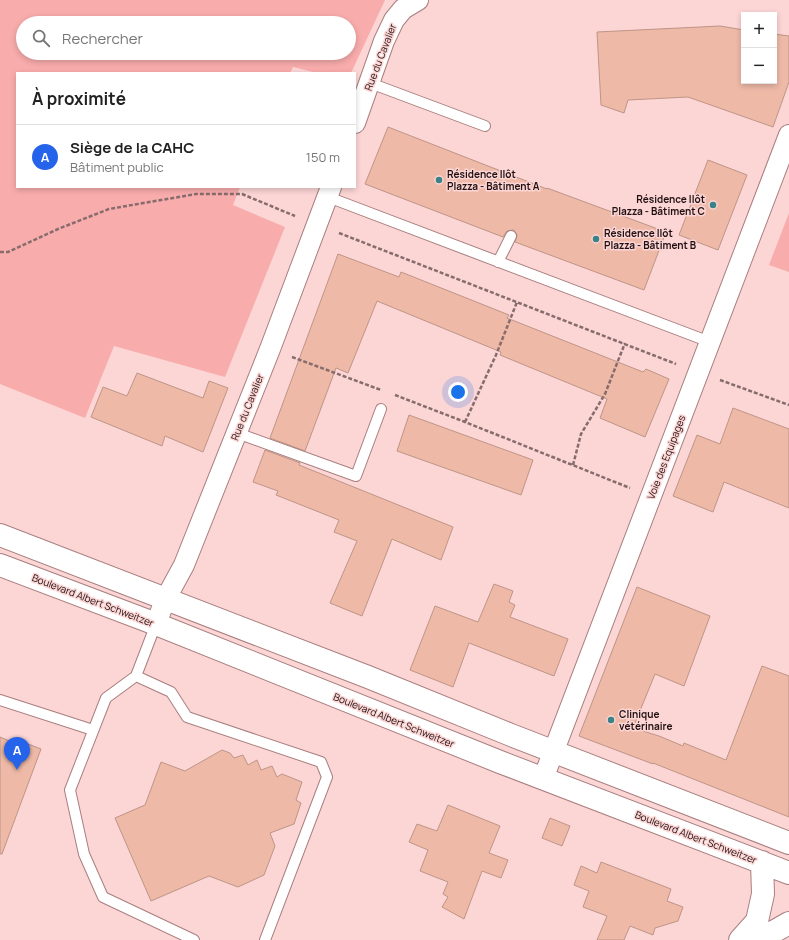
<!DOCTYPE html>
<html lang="fr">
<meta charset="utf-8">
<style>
body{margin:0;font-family:Manrope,sans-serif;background:#f2f2f2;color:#222}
.controls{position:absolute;right:12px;top:12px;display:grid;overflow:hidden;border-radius:0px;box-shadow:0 2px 6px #0003}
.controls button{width:36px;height:36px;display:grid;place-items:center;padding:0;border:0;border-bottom:1px solid #e0e0e0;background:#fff;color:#222;font:20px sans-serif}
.you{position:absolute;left:458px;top:392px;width:14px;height:14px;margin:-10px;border:3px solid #fff;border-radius:50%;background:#1a73e8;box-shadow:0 0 0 6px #1a73e833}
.badge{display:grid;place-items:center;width:26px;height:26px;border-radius:50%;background:#2563eb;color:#fff;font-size:13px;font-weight:700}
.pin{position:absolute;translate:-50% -33px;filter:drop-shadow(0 1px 2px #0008)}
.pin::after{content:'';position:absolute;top:21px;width:14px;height:12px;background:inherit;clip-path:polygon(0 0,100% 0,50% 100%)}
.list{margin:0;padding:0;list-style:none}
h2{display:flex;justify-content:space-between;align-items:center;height:52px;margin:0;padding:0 16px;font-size:17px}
h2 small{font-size:13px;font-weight:400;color:#767676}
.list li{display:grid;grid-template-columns:26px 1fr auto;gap:12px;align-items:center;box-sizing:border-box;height:64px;padding:0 16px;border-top:1px solid #e0e0e0}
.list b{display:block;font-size:15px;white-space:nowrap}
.list p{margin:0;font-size:13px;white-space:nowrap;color:#767676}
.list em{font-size:13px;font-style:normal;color:#767676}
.icon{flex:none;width:22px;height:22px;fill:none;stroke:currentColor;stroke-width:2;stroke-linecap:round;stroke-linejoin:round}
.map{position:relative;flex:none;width:789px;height:940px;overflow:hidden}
.search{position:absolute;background:#fff;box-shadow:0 2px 6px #0003;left:16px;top:16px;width:340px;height:44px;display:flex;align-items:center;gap:10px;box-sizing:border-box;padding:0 14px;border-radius:22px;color:#767676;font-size:15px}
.panel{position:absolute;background:#fff;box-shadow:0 2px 6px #0003;left:16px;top:72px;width:340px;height:116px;border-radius:0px}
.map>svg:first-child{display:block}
</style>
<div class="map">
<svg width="789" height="940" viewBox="0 0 789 940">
<rect width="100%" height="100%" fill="#fcd5d5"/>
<!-- green -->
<path fill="#f9acac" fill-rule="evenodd" d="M 0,0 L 385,0 L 351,73 L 317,73 L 293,67 L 290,73 L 17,73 L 17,187 L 240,187 L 233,205 L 285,227 L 225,377 L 114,346 L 85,418 L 0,384 ZM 23,23 L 349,23 L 349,53 L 23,53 Z
M 789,213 L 789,272 L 769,265 Z"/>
<!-- building -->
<path fill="#eeb9a7" stroke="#be9587" d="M 720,26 L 744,30 L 744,81 L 774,81 L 774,34 L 789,36 L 789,82 L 773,127 L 688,97 L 628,100 L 624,113 L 601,105 L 597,32 Z
M 388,127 L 547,189 L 547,188 L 666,232 L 644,290 L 515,242 L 517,235 L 514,230 L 507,231 L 503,237 L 365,184 Z
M 708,160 L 747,175 L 718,250 L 679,235 Z
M 338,254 L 399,277 L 401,272 L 509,315 L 507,318 L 643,372 L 646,369 L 669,379 L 645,437 L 600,418 L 607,399 L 500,355 L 501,352 L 377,301 L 348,373 L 336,368 L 305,451 L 270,438 Z
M 137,373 L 203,398 L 209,381 L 228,388 L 203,452 L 165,436 L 162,446 L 91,417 L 103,387 L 127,396 Z
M 733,408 L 789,429 L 789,508 L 724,482 L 713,512 L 673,496 L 697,435 L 720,444 Z
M 409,415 L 533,460 L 521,495 L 397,451 Z
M 265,450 L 300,463 L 299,465 L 453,527 L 441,560 L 392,539 L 362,616 L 330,603 L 357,541 L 334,532 L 339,520 L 276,495 L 278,491 L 253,482 Z
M 494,584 L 513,591 L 509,602 L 515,605 L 510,617 L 568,639 L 554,676 L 469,643 L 453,687 L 410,670 L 435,606 L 478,622 Z
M 637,587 L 710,616 L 684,686 L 655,674 L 633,728 L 659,736 L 683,746 L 684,743 L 726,760 L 762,666 L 789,676 L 789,817 L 653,763 L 653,764 L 579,736 Z
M 0,737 L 21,746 L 23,742 L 41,749 L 2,854 L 0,854 Z
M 222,750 L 230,753 L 234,758 L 243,755 L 248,765 L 257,760 L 261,770 L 272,766 L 277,777 L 282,774 L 302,782 L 296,800 L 301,803 L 294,824 L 270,833 L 275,846 L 264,875 L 238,887 L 209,876 L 151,901 L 115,818 L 145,805 L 161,762 L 185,771 Z
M 448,805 L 500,826 L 489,853 L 508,860 L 501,878 L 482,871 L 464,919 L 442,907 L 448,897 L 443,894 L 448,882 L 420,871 L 428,850 L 409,842 L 417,824 L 437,831 Z
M 550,818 L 570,826 L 562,846 L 542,838 Z
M 601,862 L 671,889 L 667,901 L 683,907 L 678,921 L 655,928 L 653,935 L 630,926 L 624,940 L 597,940 L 607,916 L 583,907 L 589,891 L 574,885 L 581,866 L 597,873 Z"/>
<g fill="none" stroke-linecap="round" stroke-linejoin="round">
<!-- lane casing -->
<g stroke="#a97e7e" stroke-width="12">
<path id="lane" d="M 370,83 L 485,126
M 328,197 L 710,342
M 498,262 L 511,236
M 237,433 L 356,476 L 381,409
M 156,624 L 136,676 L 106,698 L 70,790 L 84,854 L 103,897 L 194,940
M 136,676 L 171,692 L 187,717 L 321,762 L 327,777 L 265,940
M 0,700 L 93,730"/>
</g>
<!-- street casing -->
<g stroke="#a97e7e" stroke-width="22">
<path id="street" d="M 355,123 L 384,41 L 394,20 L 403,9 L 418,0
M 156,624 L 165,600 L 184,565 L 270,349 L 331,187
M 543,779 L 789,135"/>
</g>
<!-- secondary casing -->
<g stroke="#a97e7e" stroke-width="24">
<path id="secondary" d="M 0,535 L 368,677 L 511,735 L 789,843
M 0,565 L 156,624 L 500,762 L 789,873
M 740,940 L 757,921 L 763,894 L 762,862
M 751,940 L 775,931 L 789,923"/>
</g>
<!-- path -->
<path stroke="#876c6d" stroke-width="2.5" stroke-dasharray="4 2" stroke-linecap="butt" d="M 339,233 L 676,364
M 0,252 L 8,252 L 58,229 L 109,209 L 196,194 L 242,194 L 295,216
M 292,357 L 381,390
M 720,380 L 789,405
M 395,395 L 465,422 L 630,488
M 465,422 L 496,355 L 517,302
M 573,465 L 581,434 L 605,394 L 625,343"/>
<!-- lane -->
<use href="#lane" stroke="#fff" stroke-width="10"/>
<!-- street -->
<use href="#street" stroke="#fff" stroke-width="20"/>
<!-- secondary -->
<use href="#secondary" stroke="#fff" stroke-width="22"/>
</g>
<!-- markers -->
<g fill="#3a8285" stroke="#fcd5d5" stroke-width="1.5">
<circle cx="439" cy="180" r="4"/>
<circle cx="713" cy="205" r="4"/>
<circle cx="596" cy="239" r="4"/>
<circle cx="611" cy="720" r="4"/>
</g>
<g text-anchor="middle" stroke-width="3" stroke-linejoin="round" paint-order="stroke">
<!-- street labels -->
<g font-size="10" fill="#201011" stroke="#fcd5d5">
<text transform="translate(380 57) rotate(-69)" y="4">Rue du Cavalier</text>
<text transform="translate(247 407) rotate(-68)" y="4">Rue du Cavalier</text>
<text transform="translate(666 457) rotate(-69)" y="4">Voie des Equipages</text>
<text transform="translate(93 600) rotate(21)" y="4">Boulevard Albert Schweitzer</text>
<text transform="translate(394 720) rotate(22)" y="4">Boulevard Albert Schweitzer</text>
<text transform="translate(696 837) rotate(21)" y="4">Boulevard Albert Schweitzer</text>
</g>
<!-- poi labels -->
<g font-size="10" font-weight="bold" fill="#201011" stroke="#fcd5d5" text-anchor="start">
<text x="447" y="178">Résidence Ilôt<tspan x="447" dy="12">Plazza - Bâtiment A</tspan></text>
<text x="705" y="203" text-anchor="end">Résidence Ilôt<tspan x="705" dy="12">Plazza - Bâtiment C</tspan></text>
<text x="604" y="237">Résidence Ilôt<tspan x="604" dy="12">Plazza - Bâtiment B</tspan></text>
<text x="619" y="718">Clinique<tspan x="619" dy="12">vétérinaire</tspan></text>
</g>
</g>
</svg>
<div class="controls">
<button>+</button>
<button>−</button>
</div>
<div class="you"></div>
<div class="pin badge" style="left:17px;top:770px">A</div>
<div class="search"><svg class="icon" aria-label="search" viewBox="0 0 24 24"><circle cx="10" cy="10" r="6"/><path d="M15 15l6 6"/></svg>Rechercher</div>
<section class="panel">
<h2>À proximité<small></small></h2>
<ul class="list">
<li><span class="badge">A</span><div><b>Siège de la CAHC</b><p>Bâtiment public</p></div><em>150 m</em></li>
</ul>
</section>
</div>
